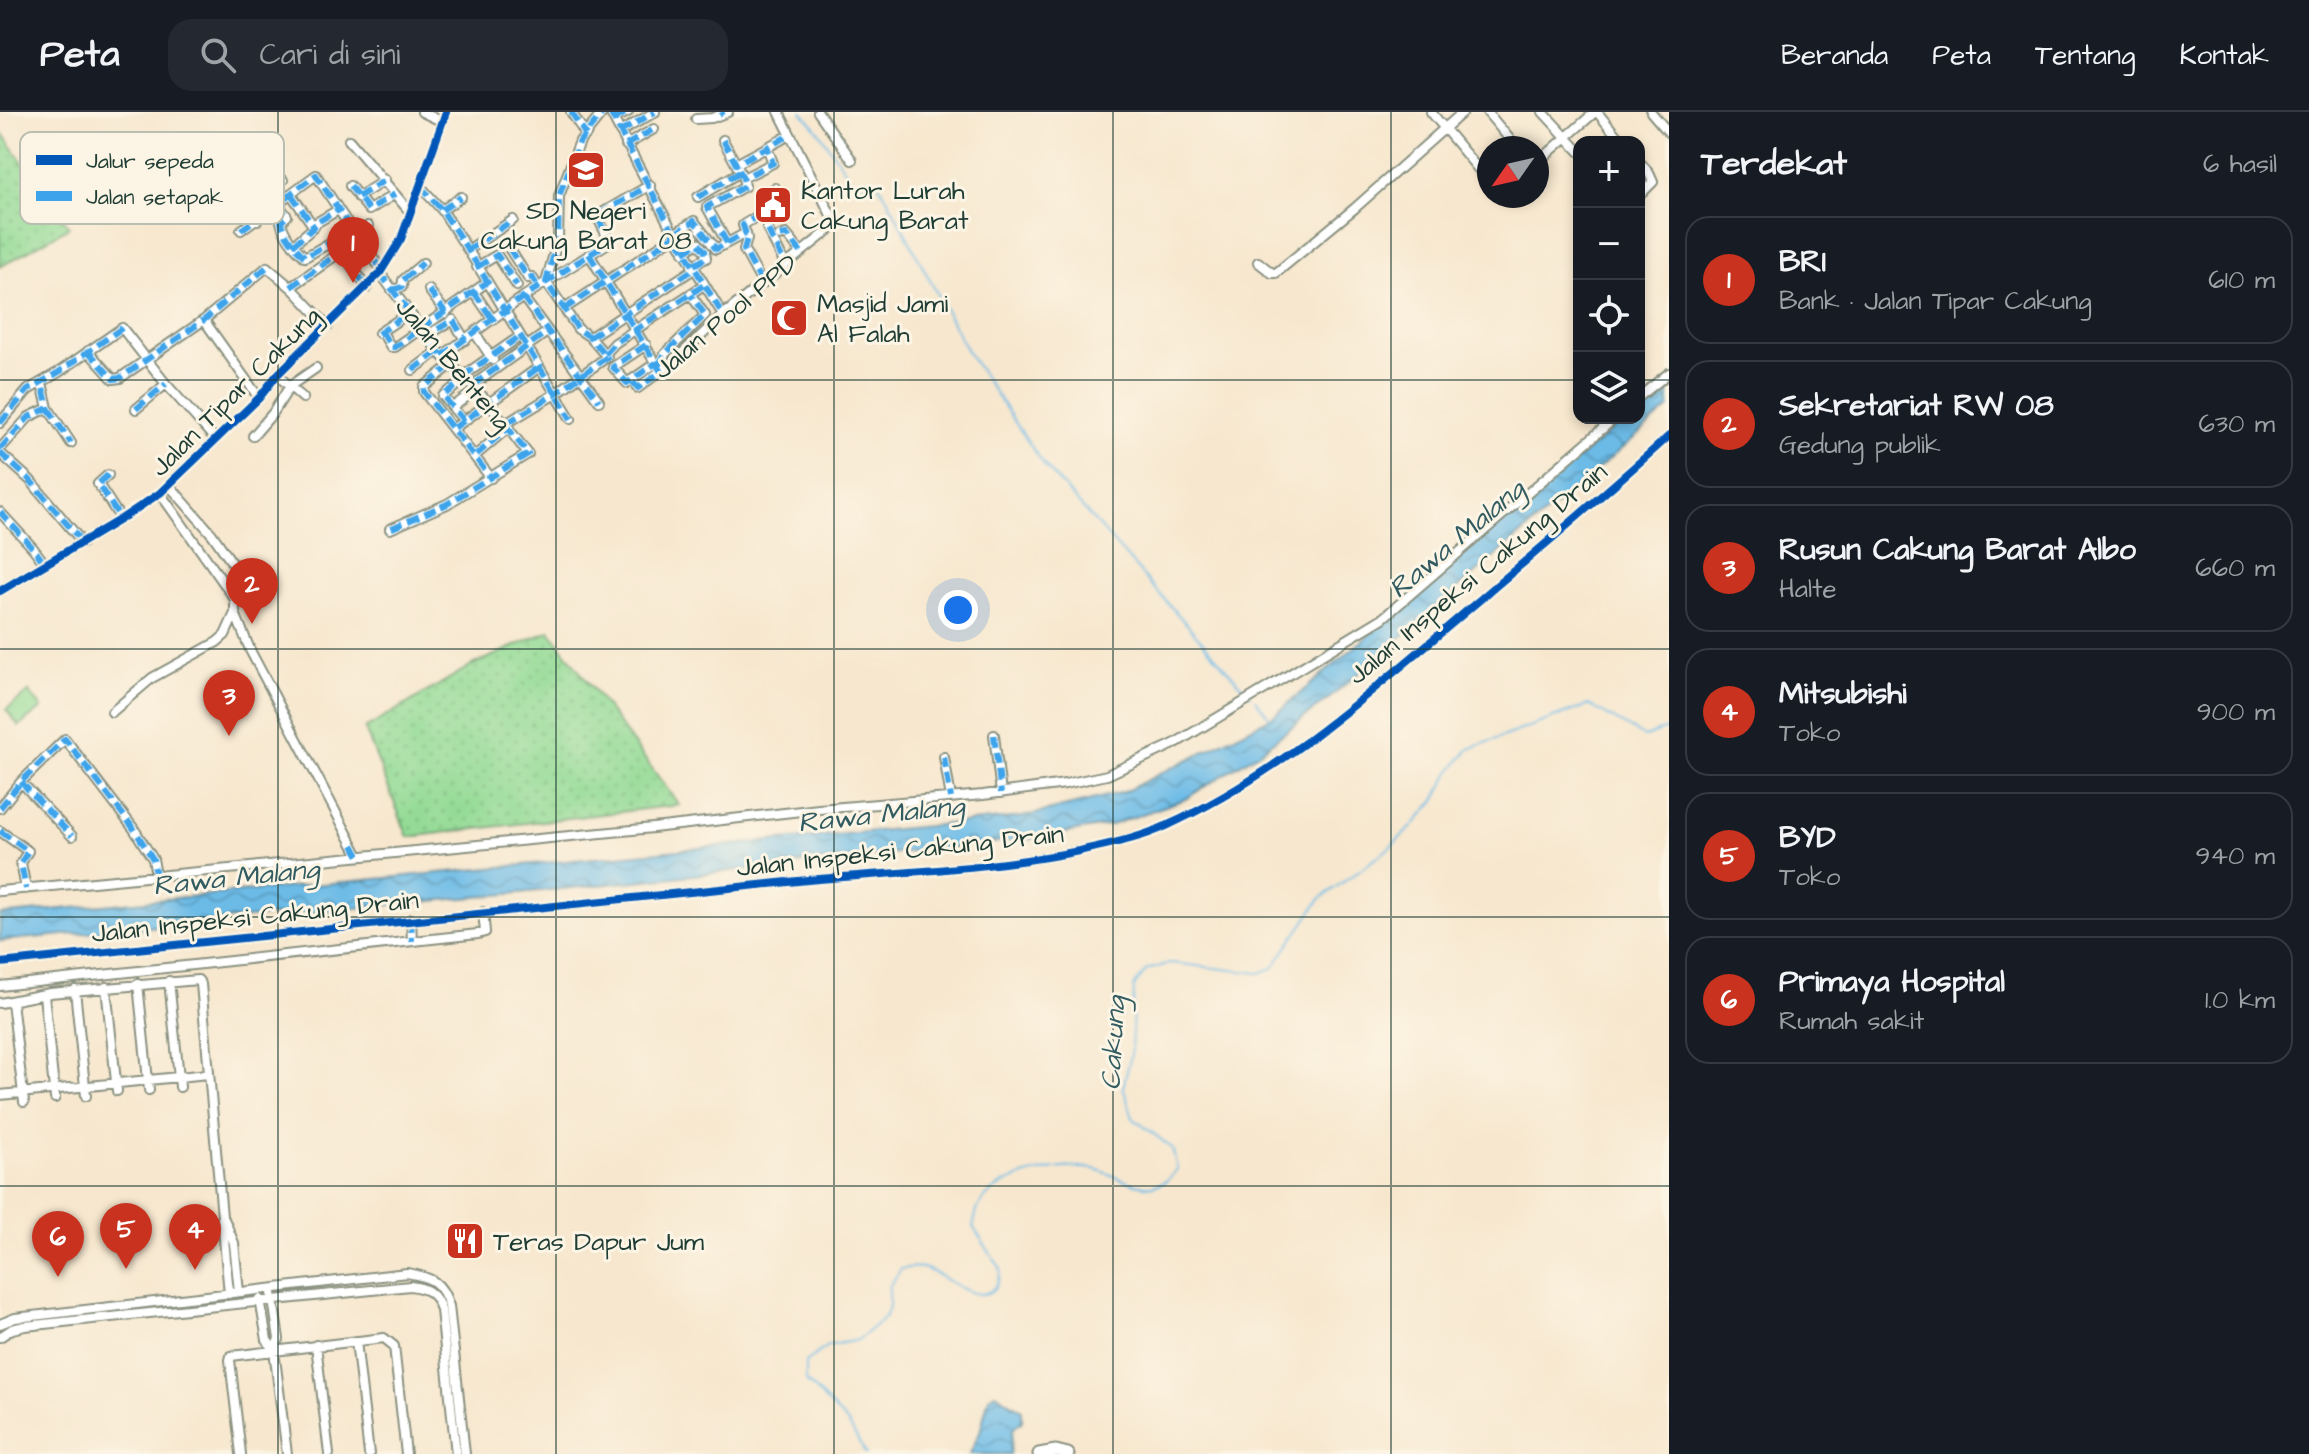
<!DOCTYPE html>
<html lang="id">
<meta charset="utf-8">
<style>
body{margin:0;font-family:"Architects Daughter",sans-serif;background:#242831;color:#f1f3f6}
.controls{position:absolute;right:24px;top:24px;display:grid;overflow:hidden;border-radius:16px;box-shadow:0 4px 12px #0003}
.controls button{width:72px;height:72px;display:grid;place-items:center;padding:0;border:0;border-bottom:2px solid #363941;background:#171b24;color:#f1f3f6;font:40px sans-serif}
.compass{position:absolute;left:1477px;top:24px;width:72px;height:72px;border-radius:50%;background:#171b24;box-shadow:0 4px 12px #0003;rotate:236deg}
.you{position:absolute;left:958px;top:498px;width:28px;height:28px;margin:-20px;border:6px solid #fff;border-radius:50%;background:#1a73e8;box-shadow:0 0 0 12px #1a73e833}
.badge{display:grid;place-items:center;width:52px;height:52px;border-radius:50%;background:#c8321e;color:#fff;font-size:26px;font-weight:700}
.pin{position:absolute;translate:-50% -66px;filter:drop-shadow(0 2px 4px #0008)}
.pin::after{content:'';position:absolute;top:42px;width:28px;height:24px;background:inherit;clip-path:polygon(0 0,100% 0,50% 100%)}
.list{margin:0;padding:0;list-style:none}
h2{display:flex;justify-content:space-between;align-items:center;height:104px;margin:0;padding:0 32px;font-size:34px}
h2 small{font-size:26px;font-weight:400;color:#9ea1a6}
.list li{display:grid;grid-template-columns:52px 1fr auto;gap:24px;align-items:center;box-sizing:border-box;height:128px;margin:0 16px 16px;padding:0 16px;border:2px solid #363941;border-radius:24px}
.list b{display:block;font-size:30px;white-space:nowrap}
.list p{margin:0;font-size:26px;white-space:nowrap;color:#9ea1a6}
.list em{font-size:26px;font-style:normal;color:#9ea1a6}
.icon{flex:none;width:44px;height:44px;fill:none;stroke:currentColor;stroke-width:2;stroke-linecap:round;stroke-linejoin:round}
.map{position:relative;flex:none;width:1669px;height:1342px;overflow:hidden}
header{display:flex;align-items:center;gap:48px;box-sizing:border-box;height:112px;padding:0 40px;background:#171b24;border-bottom:2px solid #363941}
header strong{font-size:38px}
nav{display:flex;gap:44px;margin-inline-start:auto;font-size:28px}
.search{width:560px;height:72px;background:#242831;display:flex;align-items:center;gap:20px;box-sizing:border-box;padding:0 28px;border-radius:24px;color:#9ea1a6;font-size:30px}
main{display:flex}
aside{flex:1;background:#171b24}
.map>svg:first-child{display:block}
</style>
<header>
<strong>Peta</strong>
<div class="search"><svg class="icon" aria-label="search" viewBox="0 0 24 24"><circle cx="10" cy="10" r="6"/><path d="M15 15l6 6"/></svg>Cari di sini</div>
<nav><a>Beranda</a><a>Peta</a><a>Tentang</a><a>Kontak</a></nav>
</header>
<main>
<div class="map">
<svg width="1669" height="1342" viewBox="0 0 1669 1342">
<defs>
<pattern id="grass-dots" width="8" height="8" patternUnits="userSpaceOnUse" patternTransform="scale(2)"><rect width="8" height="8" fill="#92da94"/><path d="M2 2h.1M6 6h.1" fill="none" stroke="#7dbc80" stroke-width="1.8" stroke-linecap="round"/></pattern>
<pattern id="water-waves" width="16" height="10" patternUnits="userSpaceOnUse" patternTransform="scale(2)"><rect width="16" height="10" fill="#6cbbe7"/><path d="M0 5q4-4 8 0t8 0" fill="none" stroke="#5899bc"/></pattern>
</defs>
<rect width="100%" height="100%" fill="#fcf5e5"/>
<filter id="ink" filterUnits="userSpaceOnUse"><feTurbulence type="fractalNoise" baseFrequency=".0125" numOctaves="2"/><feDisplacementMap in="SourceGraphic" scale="16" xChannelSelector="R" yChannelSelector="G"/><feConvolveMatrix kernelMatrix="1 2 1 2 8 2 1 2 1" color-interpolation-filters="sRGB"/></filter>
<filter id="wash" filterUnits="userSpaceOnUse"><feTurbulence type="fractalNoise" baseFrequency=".006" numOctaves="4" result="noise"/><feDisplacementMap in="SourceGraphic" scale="32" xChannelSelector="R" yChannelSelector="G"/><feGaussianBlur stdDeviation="1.8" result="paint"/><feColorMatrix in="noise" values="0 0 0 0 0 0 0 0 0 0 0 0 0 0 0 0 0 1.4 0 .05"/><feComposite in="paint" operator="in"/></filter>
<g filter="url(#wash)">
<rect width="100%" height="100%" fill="#f7e7ce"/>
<!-- grass -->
<path fill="url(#grass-dots)" stroke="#588c64" stroke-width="2" d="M 0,18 L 69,115 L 0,155 Z
M 550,519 L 679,693 L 408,725 L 365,617 L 474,552 Z"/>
<!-- pitch -->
<path fill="#92da94" stroke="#588c64" stroke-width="2" d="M 29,580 L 42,596 L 19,614 L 6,598 Z"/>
<!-- water -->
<path fill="url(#water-waves)" stroke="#467c8e" stroke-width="2" d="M 1669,268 L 1669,296 L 1332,584 L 1258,641 L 1185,687 L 1111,713 L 1028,727 L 561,777 L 0,829 L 0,803 L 1023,705 L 1124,680 L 1272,605 L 1626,306 L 1639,306 L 1639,294 Z
M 996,1281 L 1022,1298 L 1022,1309 L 1013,1317 L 1010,1342 L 970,1342 L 980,1320 L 989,1285 Z"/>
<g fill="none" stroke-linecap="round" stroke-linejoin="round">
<!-- stream -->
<path stroke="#6cbbe7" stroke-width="2" d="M 802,0 L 818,18 L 856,75 L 877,70 L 886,84 L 968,241 L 1044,353 L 1250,583
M 1255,587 L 1271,607
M 866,1342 L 847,1310 L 806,1269 L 806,1250 L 827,1234 L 858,1228 L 886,1204 L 889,1194 L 889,1175 L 901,1157 C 909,1156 919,1154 926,1157 C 952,1167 993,1208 1001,1157 L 973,1115 C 975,1108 976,1098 980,1092 C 999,1063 1063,1051 1094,1057 C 1112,1061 1134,1076 1153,1074 C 1165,1072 1170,1066 1177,1057 L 1172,1036 L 1133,1006 L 1123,975 L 1131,943 L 1134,874 L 1147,858 L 1171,851 L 1259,861 L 1273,856 L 1320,787 L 1388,737 L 1413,714 L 1435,688 L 1450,660 L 1469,637 L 1589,593 L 1645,625 L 1669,616"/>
</g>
</g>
<g filter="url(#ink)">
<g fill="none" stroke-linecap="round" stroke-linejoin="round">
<!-- minor casing -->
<g stroke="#8b9281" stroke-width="12">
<path id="minor" d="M 422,0 L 443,10
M 571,0 L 586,23
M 610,0 L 674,122 L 723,203
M 818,0 L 852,48
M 1431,0 L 1489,70
M 1487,0 L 1517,36
M 1543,0 L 1579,39
M 1597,0 L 1622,30
M 1651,0 L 1669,21
M 614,7 L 628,0
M 696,7 L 712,6 L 728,0
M 620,20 L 655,0
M 349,28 L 410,100
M 723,28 L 736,52 L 790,23
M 626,33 L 654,17
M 1639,49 L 1649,61 L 1653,70 L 1639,84
M 1537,51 L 1595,0
M 736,52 L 743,66 L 773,51 L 767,35
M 350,74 L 369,98 L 395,82
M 420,74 L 442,98 L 468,138 L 571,307
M 775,76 L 758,87 L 767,106 L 767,116 L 785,152
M 291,82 L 314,115
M 358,85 L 385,68
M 698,85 L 740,60
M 278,92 L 287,104 L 281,110 C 284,123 295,136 305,145 L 352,118
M 442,98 L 461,85
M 258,108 L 249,92 L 283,68
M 241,118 L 316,63 L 352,118 L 382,158
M 674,122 L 694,109 L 716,137 L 746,121
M 356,123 L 368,114
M 780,124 L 786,122 L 801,140
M 727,131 L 707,95 L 745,74 L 743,66
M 293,133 L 314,115 L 316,111 L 338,98
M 509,136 L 528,166 L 532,165 L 538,175
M 468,138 L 513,108
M 684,140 L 698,131 L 705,139 L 706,146 L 692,154
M 589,142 L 661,260
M 1258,150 L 1272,161 L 1276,161 L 1355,96 L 1463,0
M 477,155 L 497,143 L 517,174
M 380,161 L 438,239 L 489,291 L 528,342 L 447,392 L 390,417
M 762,171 L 744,138 L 747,126 L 743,113 L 764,100
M 291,175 L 339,141 L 345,144 L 367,176
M 392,178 L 402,175 L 403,168 L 423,151
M 429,178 L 446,201
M 474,180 L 493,208
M 523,185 L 599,289
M 564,197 L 675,124
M 204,208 L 259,286
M 382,220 L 391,235 L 395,235 L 486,171
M 379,221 L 410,200
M 475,221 L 493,248
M 426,224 L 453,208 L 465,228
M 590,225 L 694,157
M 646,233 L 613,255 L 627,271 L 656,251
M 88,239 L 113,267 L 120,266 L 204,208 L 267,155 L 293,177 L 328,214
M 605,242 L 615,231 L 704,173
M 442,244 L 523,185 L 608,131 L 609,128 L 597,104 L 650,73
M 451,253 L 424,275 L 424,280 L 491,366
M 658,254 L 665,242 L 705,203 L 691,183
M 413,258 L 438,239
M 277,263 L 303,286
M 463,264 L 519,225
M 631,268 L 638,276 L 673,250 L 723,203 L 833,115 L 833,107 L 779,0
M 473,273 L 547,220
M 1639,285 L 1669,261
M 453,295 L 477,277
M 48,296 L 71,331
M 136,297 L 166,272
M 464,309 L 443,284 L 465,267
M 0,311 L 28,278 L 59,260 L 122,216 L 166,272 L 216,328
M 507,311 L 555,282 L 607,245 L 590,225 L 578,217 L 546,170 L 558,127 L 559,84 L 580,29 L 603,0
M 454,316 L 538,256
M 253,324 L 273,301 L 290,274 L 316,256
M 0,337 L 29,305 L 48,296 L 42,271
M 0,341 L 30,368 L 83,431
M 476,343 L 509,315
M 108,363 L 98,372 L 121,407
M 169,373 L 212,422 L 244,468 L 252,472
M 160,381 L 235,487 L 235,501 L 251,540 L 359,744
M 0,400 L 33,436 L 45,452
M 0,479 L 121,407 L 160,381 L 259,286 L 277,263 L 380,161 L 401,127 L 446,0
M 112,600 L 152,566 L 217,530 L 225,523 L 235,501
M 994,623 L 1001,681
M 944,645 L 951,686
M 21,670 L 72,724
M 0,696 L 21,670 L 65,627 L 134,717 L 153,747 L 156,763
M 0,719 L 28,739 L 21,751 L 26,777
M 0,779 L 653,716 L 819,697 L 983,683 L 1065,672 L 1107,663 L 1174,632 L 1383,506 L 1615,306
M 411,807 L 412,829
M 0,851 C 266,822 532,795 798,769 C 892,760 986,758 1079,739 C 1109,732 1138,727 1166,714 C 1282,662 1380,572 1476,491 C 1541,436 1606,381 1669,324
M 169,869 L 180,975
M 138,872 L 149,978
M 0,874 L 478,822 L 485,820 L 483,800
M 106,875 L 117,979
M 75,878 L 86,984
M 44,883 L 55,986
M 12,890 L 24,990
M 0,891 L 50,881 L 198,868 L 201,872 L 229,1182
M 0,983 L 208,962
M 225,1109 L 234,1131 L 239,1180
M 272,1181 L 279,1227 L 274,1238
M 260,1187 L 267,1228 L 274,1238 L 287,1342
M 0,1212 L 15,1206 L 407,1161 C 431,1165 442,1170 449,1194 L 465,1342
M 0,1225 L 12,1217 L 25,1214 L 410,1174 C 427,1176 436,1181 441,1198 L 456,1342
M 356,1229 L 369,1342
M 316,1233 L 329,1342
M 241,1342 L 230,1248 L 231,1244 L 384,1226 L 394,1234 L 406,1342"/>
</g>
<!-- major casing -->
<g stroke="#8b9281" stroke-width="15">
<path id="major" d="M 1039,1342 L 1056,1339 L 1068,1342"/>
</g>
<!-- minor -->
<use href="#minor" stroke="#fff" stroke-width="8"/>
<!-- major -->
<use href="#major" stroke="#fff" stroke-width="11"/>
<!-- quiet -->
<path stroke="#3da4eb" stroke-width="6" stroke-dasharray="12 6" stroke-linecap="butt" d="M 571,0 L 586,23
M 610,0 L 674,122 L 723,203
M 721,0 L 723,3
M 614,7 L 628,0
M 620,20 L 655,0
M 723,28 L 736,52 L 790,23
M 626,33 L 654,17
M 739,58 L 743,66 L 773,51 L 767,35
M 350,74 L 369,98 L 395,82
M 420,74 L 442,98 L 468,138 L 571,307
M 775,76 L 758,87 L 767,106 L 767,116 L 785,152
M 291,82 L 314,115
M 358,85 L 385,68
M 698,85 L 740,60
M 278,92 L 287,104 L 281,110 C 284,123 295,136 305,145 L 352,118
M 442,98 L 461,85
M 258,108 L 249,92 L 283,68
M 241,118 L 316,63 L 352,118 L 382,158
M 674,122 L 694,109 L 716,137 L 746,121
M 780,124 L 786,122 L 801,140
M 727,131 L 707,95 L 745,74 L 743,66
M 293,133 L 314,115 L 316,111 L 338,98
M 509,136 L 528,166 L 532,165 L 538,175
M 468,138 L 513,108
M 684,140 L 698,131 L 705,139 L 706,146 L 692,154
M 589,142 L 661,260 L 638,276 L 631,268
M 477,155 L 497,143 L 517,174
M 380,161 L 438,239 L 489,291 L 528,342 L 447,392 L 390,417
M 762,171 L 744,138 L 747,126 L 743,113 L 764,100
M 291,175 L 339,141 L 345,144 L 367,176
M 392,178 L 402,175 L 403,168 L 423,151
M 429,178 L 446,201
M 474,180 L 493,208
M 523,185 L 599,289
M 564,197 L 675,124
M 438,217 L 453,208 L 465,228
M 382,220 L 391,235 L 395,235 L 486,171
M 378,222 L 410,200
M 590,225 L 694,157
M 646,233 L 613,255 L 627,271 L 656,251
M 88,239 L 113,267 L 120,266 L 204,208 L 267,155
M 605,242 L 615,231 L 704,173
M 442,244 L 523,185 L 608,131 L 609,128 L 597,104 L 650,73
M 451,253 L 424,275 L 424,280 L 491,366
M 658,254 L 665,242 L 705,203 L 691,183
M 413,258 L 438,239
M 463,264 L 519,225
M 473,273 L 547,220
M 48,296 L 71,331
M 136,297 L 166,272
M 464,309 L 443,284 L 465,267
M 0,311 L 28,278 L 59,260 L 122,216
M 507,311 L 555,282 L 607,245 L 590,225 L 578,217 L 546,170 L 558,127 L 559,84 L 580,29 L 603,0
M 454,316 L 538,256
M 0,337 L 29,305 L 48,296 L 42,271
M 0,341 L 30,368 L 83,431
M 476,343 L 509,315
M 108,363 L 98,372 L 121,407
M 0,400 L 33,436 L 45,452
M 994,623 L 1001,681
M 944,645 L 951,686
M 21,670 L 72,724
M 0,696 L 21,670 L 65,627 L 134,717 L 153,747 L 156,763
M 0,719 L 28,739 L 21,751 L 26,777
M 353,733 L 359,744
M 411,807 L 412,829"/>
<!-- cycleway casing -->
<g stroke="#fcf5e5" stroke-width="13">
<path id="cycleway" d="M 0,479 L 121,407 L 160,381 L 259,286 L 277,263 L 380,161 L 401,127 L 446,0
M 0,851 C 266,822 532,795 798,769 C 892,760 986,758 1079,739 C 1109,732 1138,727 1166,714 C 1282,662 1380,572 1476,491 C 1541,436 1606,381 1669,324"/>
</g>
<!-- cycleway -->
<use href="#cycleway" stroke="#0057b8" stroke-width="8"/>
</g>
</g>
<!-- grid -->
<path fill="none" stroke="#1f3d34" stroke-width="2" stroke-opacity="0.55" d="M 278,0 L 278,1342M 556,0 L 556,1342M 834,0 L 834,1342M 1113,0 L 1113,1342M 1391,0 L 1391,1342M 0,268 L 1579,268M 1639,268 L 1669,268M 0,537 L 1669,537M 0,805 L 1669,805M 0,1074 L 1669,1074"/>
<!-- icons -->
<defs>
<g id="school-square" transform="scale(2)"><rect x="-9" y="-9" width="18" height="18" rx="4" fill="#c8321e" stroke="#fcf5e5"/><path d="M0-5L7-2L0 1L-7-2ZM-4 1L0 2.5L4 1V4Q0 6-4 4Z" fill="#fff"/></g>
<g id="civic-square" transform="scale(2)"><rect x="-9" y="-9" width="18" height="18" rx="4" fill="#c8321e" stroke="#fcf5e5"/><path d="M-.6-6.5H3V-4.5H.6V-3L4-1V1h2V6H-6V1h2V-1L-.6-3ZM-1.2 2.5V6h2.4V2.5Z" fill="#fff"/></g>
<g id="mosque-square" transform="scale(2)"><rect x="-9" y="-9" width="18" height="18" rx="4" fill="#c8321e" stroke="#fcf5e5"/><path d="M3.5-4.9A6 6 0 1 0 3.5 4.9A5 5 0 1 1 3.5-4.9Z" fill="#fff"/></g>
<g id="restaurant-square" transform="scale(2)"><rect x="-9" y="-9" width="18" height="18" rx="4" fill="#c8321e" stroke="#fcf5e5"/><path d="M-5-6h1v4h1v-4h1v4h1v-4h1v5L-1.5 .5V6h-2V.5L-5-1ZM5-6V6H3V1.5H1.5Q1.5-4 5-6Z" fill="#fff"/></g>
</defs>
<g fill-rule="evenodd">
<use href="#school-square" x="586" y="58"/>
<use href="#civic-square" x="773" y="93"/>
<use href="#mosque-square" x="789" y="206"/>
<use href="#restaurant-square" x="465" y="1129"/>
</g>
<g text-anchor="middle" stroke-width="6" stroke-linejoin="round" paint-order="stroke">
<!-- poi labels -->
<g font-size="26" fill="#1f3d34" stroke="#fcf5e5" text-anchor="start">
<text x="801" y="87">Kantor Lurah<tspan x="801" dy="30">Cakung Barat</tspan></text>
<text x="586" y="107" text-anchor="middle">SD Negeri<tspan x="586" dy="30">Cakung Barat 08</tspan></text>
<text x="817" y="200">Masjid Jami<tspan x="817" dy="30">Al Falah</tspan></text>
<text x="493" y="1138">Teras Dapur Jum</text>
</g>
<!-- street labels -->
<g font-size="26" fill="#1f3d34" stroke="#fcf5e5">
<text transform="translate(725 204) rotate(-40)" y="9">Jalan Pool PPD</text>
<text transform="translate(454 252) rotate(50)" y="9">Jalan Benteng</text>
<text transform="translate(235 279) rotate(-45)" y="9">Jalan Tipar Cakung</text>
<text transform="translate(1477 461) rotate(-40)" y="9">Jalan Inspeksi Cakung Drain</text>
<text transform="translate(900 738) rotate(-6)" y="9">Jalan Inspeksi Cakung Drain</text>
<text transform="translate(255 804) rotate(-6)" y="9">Jalan Inspeksi Cakung Drain</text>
</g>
<!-- water labels -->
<g font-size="28" font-style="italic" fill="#325c61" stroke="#fcf5e5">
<text transform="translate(1456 426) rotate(-40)" y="10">Rawa Malang</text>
<text transform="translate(881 701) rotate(-6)" y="10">Rawa Malang</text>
<text transform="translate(236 764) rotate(-6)" y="10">Rawa Malang</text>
<text transform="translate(1112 931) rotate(-87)" y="10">Cakung</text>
</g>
</g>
<!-- legend -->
<rect x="20" y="20" width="264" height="92" rx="12" fill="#fcf5e5" stroke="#babeb0" stroke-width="2"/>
<rect x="36" y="43" width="36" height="10" fill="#0057b8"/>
<rect x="36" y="79" width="36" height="10" fill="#3da4eb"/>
<g font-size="22" fill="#1f3d34">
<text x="86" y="56">Jalur sepeda</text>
<text x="86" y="92">Jalan setapak</text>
</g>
</svg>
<div class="controls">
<button>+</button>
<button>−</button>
<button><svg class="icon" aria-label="locate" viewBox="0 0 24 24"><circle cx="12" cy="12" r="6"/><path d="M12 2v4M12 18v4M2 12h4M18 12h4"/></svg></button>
<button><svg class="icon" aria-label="layers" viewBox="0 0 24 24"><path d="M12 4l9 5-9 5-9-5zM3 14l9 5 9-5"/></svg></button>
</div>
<svg class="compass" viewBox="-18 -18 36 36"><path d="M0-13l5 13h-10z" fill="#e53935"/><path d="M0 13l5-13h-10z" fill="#9ea1a6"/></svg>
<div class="you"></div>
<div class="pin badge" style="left:353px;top:171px">1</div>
<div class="pin badge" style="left:252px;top:512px">2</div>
<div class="pin badge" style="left:229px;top:624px">3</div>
<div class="pin badge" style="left:195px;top:1158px">4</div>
<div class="pin badge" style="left:126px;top:1157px">5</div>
<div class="pin badge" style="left:58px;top:1165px">6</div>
</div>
<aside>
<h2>Terdekat<small>6 hasil</small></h2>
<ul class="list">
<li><span class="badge">1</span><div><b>BRI</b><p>Bank · Jalan Tipar Cakung</p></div><em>610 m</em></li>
<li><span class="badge">2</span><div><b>Sekretariat RW 08</b><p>Gedung publik</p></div><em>630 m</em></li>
<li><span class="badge">3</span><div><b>Rusun Cakung Barat Albo</b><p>Halte</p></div><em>660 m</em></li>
<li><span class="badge">4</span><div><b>Mitsubishi</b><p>Toko</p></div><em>900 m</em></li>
<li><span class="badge">5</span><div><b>BYD</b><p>Toko</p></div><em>940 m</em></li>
<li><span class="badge">6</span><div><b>Primaya Hospital</b><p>Rumah sakit</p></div><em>1.0 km</em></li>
</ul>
</aside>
</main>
